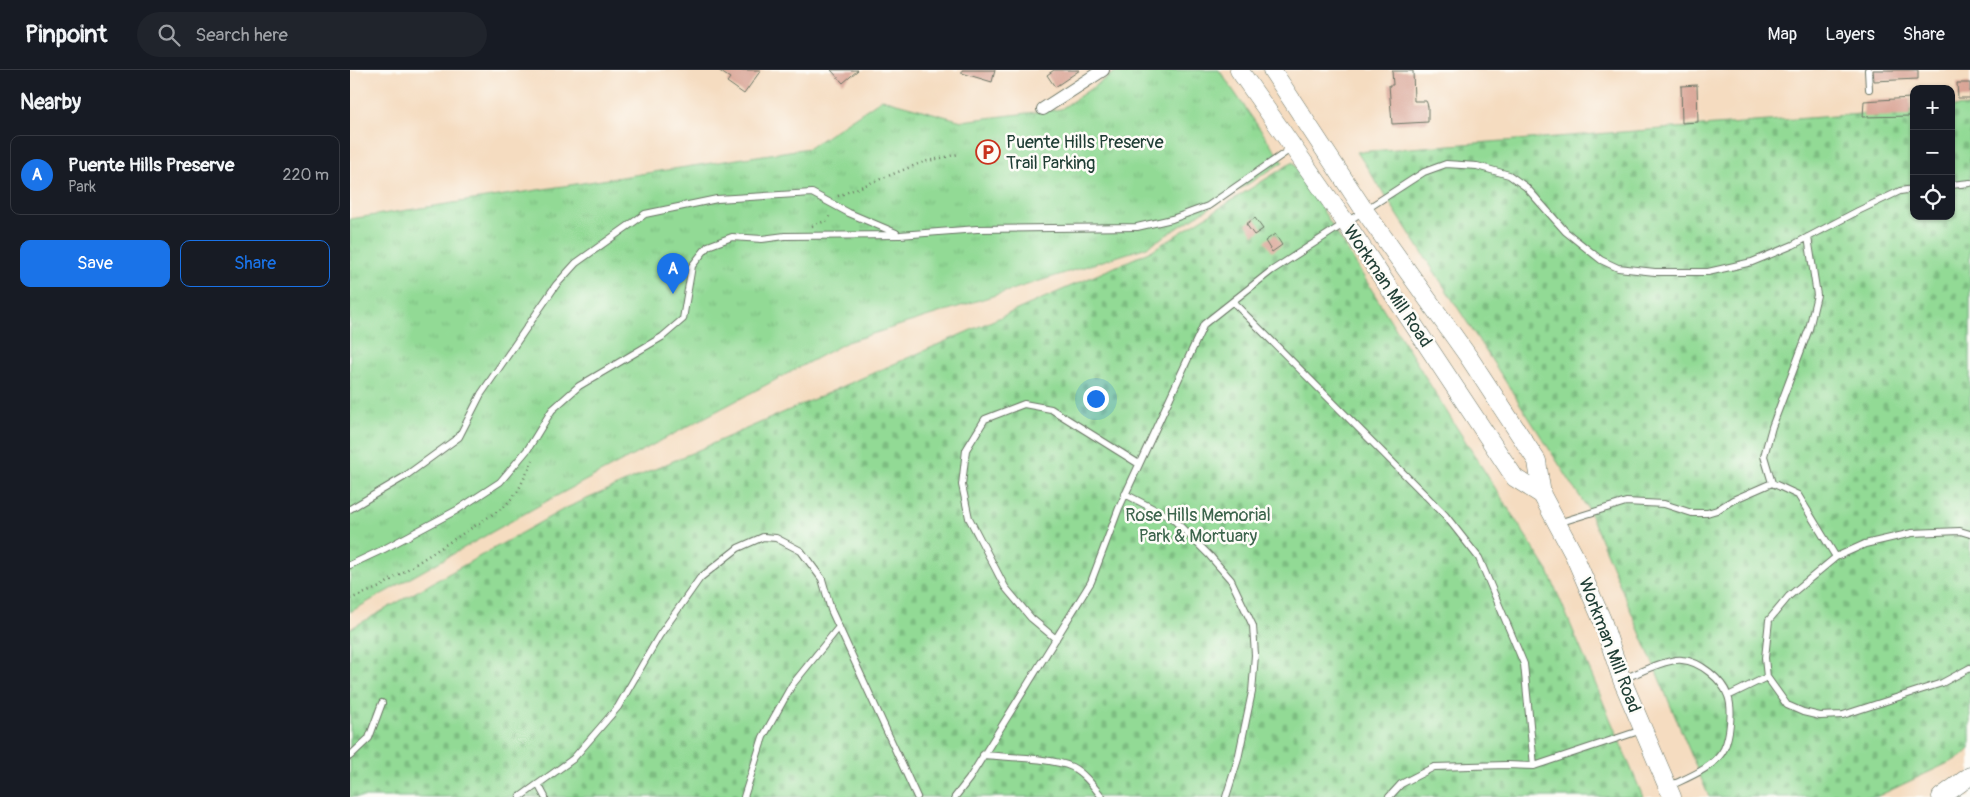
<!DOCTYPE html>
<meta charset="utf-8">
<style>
body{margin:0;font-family:Pangolin,sans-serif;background:#20242c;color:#f1f3f6}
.controls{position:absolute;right:15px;top:15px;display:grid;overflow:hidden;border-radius:10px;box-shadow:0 1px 4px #0004}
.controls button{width:45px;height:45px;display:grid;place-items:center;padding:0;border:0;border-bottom:1px solid #363941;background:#171b24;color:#f1f3f6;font:25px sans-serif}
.you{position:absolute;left:745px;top:328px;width:18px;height:18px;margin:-12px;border:4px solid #fff;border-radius:50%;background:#1a73e8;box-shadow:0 0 0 8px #1a73e833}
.badge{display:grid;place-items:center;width:32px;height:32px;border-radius:50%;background:#1a73e8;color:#fff;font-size:16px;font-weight:700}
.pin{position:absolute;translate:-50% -41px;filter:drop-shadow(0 1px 2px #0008)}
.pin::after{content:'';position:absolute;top:26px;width:18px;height:15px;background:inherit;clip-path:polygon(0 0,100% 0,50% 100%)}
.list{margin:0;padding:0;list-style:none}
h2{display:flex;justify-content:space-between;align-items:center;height:65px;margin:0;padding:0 20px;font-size:21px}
h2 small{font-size:16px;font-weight:400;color:#9ea1a6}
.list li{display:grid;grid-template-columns:32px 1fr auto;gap:15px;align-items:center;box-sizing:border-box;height:80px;margin:0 10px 10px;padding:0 10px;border:1px solid #363941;border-radius:10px}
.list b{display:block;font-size:19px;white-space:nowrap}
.list p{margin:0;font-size:16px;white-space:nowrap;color:#9ea1a6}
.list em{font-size:16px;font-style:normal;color:#9ea1a6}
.actions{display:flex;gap:10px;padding:15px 20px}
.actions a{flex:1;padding:11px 0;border:1px solid #1a73e8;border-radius:10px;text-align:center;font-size:18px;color:#1a73e8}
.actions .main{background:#1a73e8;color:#fff}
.icon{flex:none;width:28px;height:28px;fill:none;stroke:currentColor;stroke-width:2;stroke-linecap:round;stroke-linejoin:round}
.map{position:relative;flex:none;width:1620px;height:727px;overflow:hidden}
header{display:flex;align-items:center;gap:30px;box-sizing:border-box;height:70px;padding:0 25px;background:#171b24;border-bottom:1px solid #363941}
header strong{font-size:24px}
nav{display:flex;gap:28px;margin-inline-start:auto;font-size:18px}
.search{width:350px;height:45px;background:#20242c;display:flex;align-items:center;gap:12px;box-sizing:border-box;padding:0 18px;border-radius:28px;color:#9ea1a6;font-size:19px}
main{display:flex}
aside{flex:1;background:#171b24}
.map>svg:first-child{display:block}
</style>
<header>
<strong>Pinpoint</strong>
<div class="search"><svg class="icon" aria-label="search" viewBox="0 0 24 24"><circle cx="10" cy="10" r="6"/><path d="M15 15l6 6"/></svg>Search here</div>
<nav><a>Map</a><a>Layers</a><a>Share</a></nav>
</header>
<main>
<aside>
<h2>Nearby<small></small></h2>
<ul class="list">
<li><span class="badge">A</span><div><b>Puente Hills Preserve</b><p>Park</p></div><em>220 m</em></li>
</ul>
<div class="actions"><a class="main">Save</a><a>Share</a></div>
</aside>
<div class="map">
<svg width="1620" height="727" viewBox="0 0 1620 727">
<defs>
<pattern id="cemetery-stones" width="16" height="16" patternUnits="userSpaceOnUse" patternTransform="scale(1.25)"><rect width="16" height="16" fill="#92da95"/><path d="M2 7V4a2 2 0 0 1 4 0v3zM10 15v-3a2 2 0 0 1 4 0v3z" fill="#7dbc81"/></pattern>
<pattern id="park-tufts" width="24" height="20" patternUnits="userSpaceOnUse" patternTransform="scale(1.25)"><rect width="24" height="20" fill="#92da95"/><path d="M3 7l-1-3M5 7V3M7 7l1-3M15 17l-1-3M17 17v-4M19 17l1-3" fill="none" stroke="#7dbc81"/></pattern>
</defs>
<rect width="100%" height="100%" fill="#fdfcf7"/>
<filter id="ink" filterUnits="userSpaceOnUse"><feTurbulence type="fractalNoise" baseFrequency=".02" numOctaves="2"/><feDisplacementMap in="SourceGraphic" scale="10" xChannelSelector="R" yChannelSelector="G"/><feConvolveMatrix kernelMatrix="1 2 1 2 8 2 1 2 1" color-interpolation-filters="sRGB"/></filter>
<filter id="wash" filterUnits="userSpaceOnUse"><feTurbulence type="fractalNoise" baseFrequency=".0096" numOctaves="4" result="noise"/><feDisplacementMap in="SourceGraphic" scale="20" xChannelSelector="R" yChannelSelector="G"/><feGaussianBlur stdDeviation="1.12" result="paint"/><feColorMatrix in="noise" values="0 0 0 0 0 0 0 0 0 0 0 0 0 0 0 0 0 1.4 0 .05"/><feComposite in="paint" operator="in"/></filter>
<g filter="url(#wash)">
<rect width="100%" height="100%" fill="#f5dcc0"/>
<!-- cemetery -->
<path fill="url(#cemetery-stones)" stroke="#588c64" d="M 1620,36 L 1620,679 L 1613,686 L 1526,727 L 1359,727 L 1238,439 L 1007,82 L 1564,40 L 1564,146 L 1601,146 L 1601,37 Z
M 943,92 L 1100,347 L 1198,501 L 1293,727 L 0,727 L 0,559 L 214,439 L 801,181 Z"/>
<!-- park -->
<path fill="url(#park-tufts)" stroke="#588c64" d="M 768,0 L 869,0 L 933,92 L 797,177 L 497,272 L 197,431 L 0,542 L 0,149 L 459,78 L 532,29 L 612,51 L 711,39 Z"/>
<g id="blocks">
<!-- building -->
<path fill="#d9a495" d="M 368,0 L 411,0 L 394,24 L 377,12 L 380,8 Z
M 481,0 L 508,0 L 493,13 Z
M 612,0 L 645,0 L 642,12 L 612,3 Z
M 704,0 L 730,0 L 705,17 L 697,5 Z
M 1523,0 L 1568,0 L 1568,9 L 1524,11 Z
M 1042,1 L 1063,1 L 1064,31 L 1076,31 L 1077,33 L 1078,37 L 1078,52 L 1042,54 L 1039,15 L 1043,15 Z
M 1607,13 L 1620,13 L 1620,28 L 1608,28 Z
M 1347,15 L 1348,52 L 1332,53 L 1331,16 Z
M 1560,28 L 1560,46 L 1513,47 L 1514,31 Z
M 905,148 L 913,159 L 904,165 L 896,154 Z
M 925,164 L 932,175 L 922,182 L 915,171 Z"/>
</g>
</g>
<g filter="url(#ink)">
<use href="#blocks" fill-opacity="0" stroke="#6a7565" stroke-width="1"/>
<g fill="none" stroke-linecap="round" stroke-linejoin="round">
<!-- lane casing -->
<g stroke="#6a7565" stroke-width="8">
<path id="lane" d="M 1518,0 L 1519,19
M 1601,115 L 1620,113
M 1458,167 L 1467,225 L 1459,259 L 1422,357 L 1414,386 L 1422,413 L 1448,425 L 1486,487
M 883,232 L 1095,445 L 1129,488 L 1174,594 L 1184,696
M 775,424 L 823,449 L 860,486 L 881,510 L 903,556 L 905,585 L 902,622 L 888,689 L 876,727
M 0,439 L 54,407 L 109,367 L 131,324 L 206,215 L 226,193 L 295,144 L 367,129 L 462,123 L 499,143 L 546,163
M 1208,453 L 1276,432 L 1314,434 L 1342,443 L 1357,443 L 1367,440 L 1383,430 L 1422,413
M 1620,464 L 1610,461 L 1562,463 L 1515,474 L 1486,487 L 1439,526 L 1419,550 L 1415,588 L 1417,607 L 1437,635 L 1453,642 L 1470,646 L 1493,645 L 1592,613 L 1620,598
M 0,495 L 34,479 L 107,440 L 150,412 L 178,379 L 202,340 L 229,316 L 312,267 L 333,249 L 342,196 L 358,176 L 382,167 L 412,169 L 435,166 L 550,165 L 627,159 L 787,157 L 822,149 L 858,136 L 942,78
M 706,569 L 681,548 L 655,517 L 619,448 L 612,415 L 616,380 L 635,349 L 674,334 L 701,339 L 789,394
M 1274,609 C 1287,603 1319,588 1332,590 C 1349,591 1372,609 1378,626 C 1383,639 1380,666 1374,679 C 1365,698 1336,708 1318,717
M 1378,626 L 1417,607
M 633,685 C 656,687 703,688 722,697 C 734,703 744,717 752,727
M 0,686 L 19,668 L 32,633
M 188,714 L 195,727
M 170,727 L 223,689 L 268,637 L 309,566 L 350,508 L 388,478 L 413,467 L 426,468 L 451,481 L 472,509 L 481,540 L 567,727
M 394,727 L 413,667 L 442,615 L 489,557
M 605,727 L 619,709 L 741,512 L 769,438 L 854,254 L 921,201 L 1074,102 L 1096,94 L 1127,96 L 1159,105 L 1176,117 L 1216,162 L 1251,190 L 1268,198 L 1305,202 L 1358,202 L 1402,192 L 1443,175 L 1508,141 L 1550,121 L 1564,119
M 1039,727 L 1051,714 L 1084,697 L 1157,695 L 1184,696 L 1292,660"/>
</g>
<!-- street casing -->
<g stroke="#6a7565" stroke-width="14">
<path id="street" d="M 693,39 L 753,0"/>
</g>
<!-- secondary casing -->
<g stroke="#6a7565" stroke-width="19">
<path id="secondary" d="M 889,0 L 996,153 L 1165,408 L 1192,425
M 922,0 L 1014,140 L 1118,286 L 1187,391 L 1192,425 L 1224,485 L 1252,550 L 1272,610 L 1322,727
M 1591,727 L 1620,706"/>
</g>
<!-- path -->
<path stroke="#6a7565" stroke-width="2.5" stroke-dasharray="1 4" stroke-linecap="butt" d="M 488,126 L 573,92 L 609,84
M 462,156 L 478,150 L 481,143
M 0,529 L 30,517 L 154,437 L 168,421 L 183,390"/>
<!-- lane -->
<use href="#lane" stroke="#fff" stroke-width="6"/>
<!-- street -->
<use href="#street" stroke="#fff" stroke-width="12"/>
<!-- secondary -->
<use href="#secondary" stroke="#fff" stroke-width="18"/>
</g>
</g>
<!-- icons -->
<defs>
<g id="parking-ring" transform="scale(1.25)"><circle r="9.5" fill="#fdfcf7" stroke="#c8321e" stroke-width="1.5"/><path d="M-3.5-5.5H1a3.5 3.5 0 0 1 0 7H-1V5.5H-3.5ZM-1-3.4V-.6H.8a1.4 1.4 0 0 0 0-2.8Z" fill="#c8321e"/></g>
</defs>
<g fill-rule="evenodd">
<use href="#parking-ring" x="638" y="82"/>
</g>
<g text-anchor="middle" stroke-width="5" stroke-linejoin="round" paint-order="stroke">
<!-- poi labels -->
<g font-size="18" fill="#1f3d34" stroke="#fdfcf7" text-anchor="start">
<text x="656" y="78">Puente Hills Preserve<tspan x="656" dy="21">Trail Parking</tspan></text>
</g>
<!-- street labels -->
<g font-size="18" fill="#1f3d34" stroke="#fdfcf7">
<text transform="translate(1038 216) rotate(56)" y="6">Workman Mill Road</text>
<text transform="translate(1260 575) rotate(69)" y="6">Workman Mill Road</text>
</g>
<!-- park labels -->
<g font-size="18" fill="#3c644c" stroke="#fdfcf7">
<text x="848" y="451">Rose Hills Memorial<tspan x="848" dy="21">Park &amp; Mortuary</tspan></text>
</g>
</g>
</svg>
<div class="controls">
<button>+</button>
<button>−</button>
<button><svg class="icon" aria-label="locate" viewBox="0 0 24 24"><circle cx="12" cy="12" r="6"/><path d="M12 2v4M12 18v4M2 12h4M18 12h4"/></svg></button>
</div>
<div class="you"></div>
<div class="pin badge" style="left:323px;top:224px">A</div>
</div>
</main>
